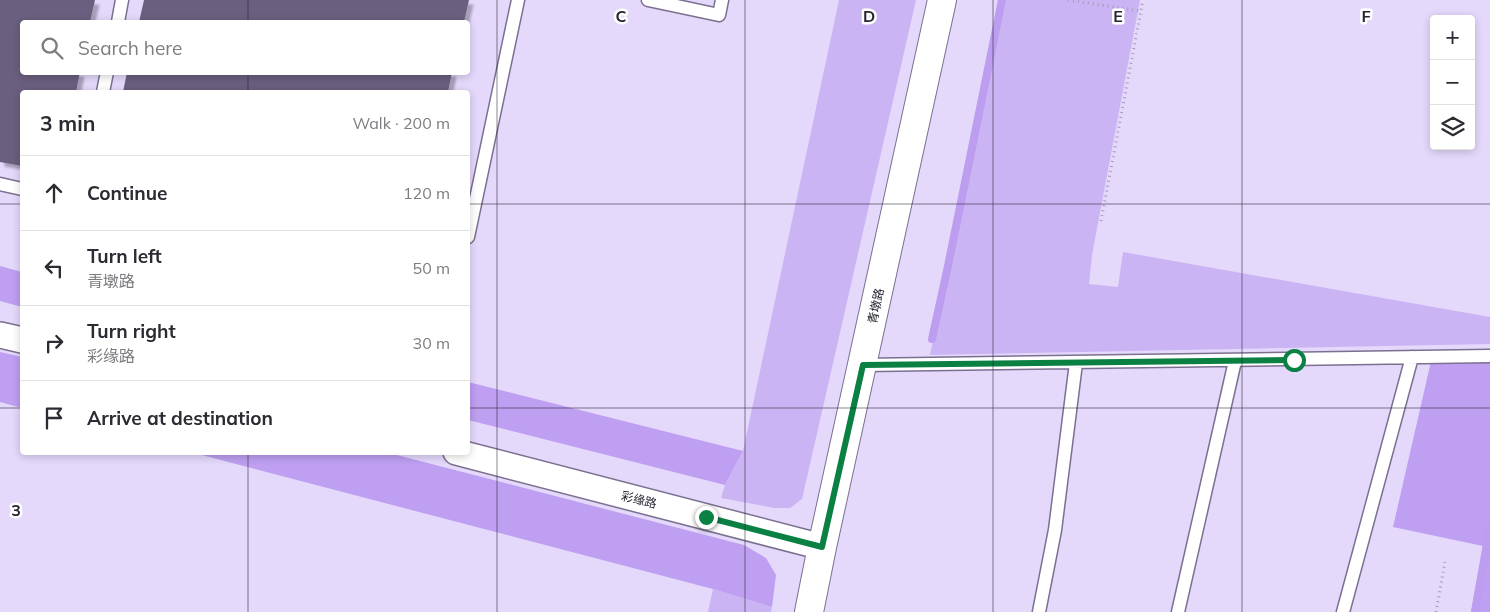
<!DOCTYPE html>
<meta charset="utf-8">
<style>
body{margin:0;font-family:Mulish,"Noto Sans SC",sans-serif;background:#f7f7f7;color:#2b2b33}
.controls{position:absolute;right:15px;top:15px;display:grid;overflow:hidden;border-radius:5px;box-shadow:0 2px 8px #0003}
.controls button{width:45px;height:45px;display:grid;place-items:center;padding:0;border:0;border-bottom:1px solid #e1e1e2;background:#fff;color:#2b2b33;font:25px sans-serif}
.stop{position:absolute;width:15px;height:15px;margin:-11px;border:4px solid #0b8043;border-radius:50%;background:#fff}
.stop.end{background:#0b8043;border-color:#fff;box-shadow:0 1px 5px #0008}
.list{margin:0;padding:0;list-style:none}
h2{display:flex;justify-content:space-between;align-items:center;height:65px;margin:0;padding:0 20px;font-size:21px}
h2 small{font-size:16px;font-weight:400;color:#7c7c81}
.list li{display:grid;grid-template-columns:32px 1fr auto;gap:15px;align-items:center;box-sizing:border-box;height:75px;padding:0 20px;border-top:1px solid #e1e1e2}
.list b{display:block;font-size:19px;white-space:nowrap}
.list p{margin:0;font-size:16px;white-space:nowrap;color:#7c7c81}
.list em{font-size:16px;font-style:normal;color:#7c7c81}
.icon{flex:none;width:28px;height:28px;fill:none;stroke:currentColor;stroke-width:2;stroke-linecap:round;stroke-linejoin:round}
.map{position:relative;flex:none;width:1490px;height:612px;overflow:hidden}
.search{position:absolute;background:#fff;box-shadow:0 2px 8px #0003;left:20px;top:20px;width:450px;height:55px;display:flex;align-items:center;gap:12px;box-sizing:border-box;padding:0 18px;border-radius:5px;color:#7c7c81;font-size:19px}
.panel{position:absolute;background:#fff;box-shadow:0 2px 8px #0003;left:20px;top:90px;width:450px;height:365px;border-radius:5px}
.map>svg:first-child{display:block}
</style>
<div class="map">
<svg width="1490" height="612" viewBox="0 0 1490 612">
<defs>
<filter id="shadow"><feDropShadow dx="4.5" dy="4.5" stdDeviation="1" flood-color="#0004"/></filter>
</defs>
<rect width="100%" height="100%" fill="#e4d8fb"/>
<!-- green -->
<path fill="#cbb4f4" d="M 839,0 L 916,0 L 802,499 L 790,508 L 774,508 L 721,498 L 725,485 L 743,451 Z
M 1006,0 L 1140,0 L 1092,255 L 1089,284 L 1118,287 L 1123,252 L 1490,317 L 1490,344 L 930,355 Z
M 713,589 L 772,607 L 771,612 L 708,612 Z"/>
<!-- forest -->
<path fill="#be9ff1" d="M 0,266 L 22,272 L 22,307 L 0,301 Z
M 0,352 L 22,357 L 22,408 L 0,402 Z
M 1490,354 L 1490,612 L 1471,612 L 1483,546 L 1393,527 L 1432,357 Z
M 468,382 L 743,451 L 725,485 L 468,420 Z
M 194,453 L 389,453 L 744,545 L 766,558 L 776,575 L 772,607 L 713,589 Z"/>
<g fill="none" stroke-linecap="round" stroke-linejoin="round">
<!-- stream -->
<path stroke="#bc9def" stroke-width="8" d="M 932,339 L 948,266 L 1002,0
M 1475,612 L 1490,527"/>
</g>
<!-- building -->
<path fill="#6a5f7e" filter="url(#shadow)" d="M 0,0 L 95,0 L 90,22 L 22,22 L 22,72 L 80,72 L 76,92 L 22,92 L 22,166 L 0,162 Z
M 144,0 L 469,0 L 464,22 L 139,22 Z
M 127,72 L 452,72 L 448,92 L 123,92 Z"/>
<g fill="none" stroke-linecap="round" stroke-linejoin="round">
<!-- service casing -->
<g stroke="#7b7090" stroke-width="15">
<path id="service" d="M 648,0 L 719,15 L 722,0
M 118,22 L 122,0
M 103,92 L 107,72
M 0,184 L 22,189
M 468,237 L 518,0
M 863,365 L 1490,356
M 1039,612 L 1055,530 L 1076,363
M 1178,612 L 1235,361
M 1343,612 L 1412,357"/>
</g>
<!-- minor casing -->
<g stroke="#7b7090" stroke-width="28">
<path id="minor" d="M 0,335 L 22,340
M 456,452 L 822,547"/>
</g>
<!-- secondary casing -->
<g stroke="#7b7090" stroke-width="30">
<path id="secondary" d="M 809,612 L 822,547 L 942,0"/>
</g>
<!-- path -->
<path stroke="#a59cb8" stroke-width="3" stroke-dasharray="1 4" stroke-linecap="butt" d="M 1068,0 L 1140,11
M 1101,221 L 1143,0
M 1436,612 L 1445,562"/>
<!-- service -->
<use href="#service" stroke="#fff" stroke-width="12"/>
<!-- minor -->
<use href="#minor" stroke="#fff" stroke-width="25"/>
<!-- secondary -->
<use href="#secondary" stroke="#fff" stroke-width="28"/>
</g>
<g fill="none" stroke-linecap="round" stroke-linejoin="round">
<!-- route -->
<path stroke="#0b8043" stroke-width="6" d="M 706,517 L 822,547 L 863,365 L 1294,360"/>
</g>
<!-- grid -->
<path fill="none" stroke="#26222f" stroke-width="1" stroke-opacity="0.55" d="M 248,0 L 248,22M 497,0 L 497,612M 745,0 L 745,612M 993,0 L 993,612M 1242,0 L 1242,612M 248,72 L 248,92M 0,204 L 22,204M 468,204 L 1490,204M 0,408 L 22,408M 468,408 L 1490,408M 248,452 L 248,612"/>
<g text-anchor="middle" stroke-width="5" stroke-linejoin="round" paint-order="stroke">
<!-- street labels -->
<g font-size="12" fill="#26222f" stroke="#fff">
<text transform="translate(876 306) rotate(-78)" y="4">青墩路</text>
<text transform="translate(639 500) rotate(14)" y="4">彩缘路</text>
</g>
</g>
<g font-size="16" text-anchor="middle" font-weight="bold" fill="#26222f" stroke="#fff" stroke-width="5" stroke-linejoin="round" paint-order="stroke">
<text x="621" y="22">C</text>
<text x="869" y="22">D</text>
<text x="1118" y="22">E</text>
<text x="1366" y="22">F</text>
<text x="16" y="516">3</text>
</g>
</svg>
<div class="controls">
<button>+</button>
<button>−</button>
<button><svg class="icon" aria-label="layers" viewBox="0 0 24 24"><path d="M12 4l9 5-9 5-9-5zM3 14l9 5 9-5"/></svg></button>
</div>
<div class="stop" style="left:1294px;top:360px"></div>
<div class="stop end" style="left:706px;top:517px"></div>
<div class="search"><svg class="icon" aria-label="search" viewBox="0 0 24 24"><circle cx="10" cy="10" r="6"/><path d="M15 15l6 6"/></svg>Search here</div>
<section class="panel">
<h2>3 min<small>Walk · 200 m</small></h2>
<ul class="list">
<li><svg class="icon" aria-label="ahead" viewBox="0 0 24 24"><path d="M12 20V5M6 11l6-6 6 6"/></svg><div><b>Continue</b></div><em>120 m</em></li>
<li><svg class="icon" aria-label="left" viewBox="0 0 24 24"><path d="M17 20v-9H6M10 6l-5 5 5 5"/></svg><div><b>Turn left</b><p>青墩路</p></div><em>50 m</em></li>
<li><svg class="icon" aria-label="right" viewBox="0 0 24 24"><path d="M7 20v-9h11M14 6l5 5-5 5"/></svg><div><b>Turn right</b><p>彩缘路</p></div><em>30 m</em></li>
<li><svg class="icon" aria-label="arrive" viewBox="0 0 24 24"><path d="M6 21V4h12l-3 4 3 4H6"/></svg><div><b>Arrive at destination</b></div></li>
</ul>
</section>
</div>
